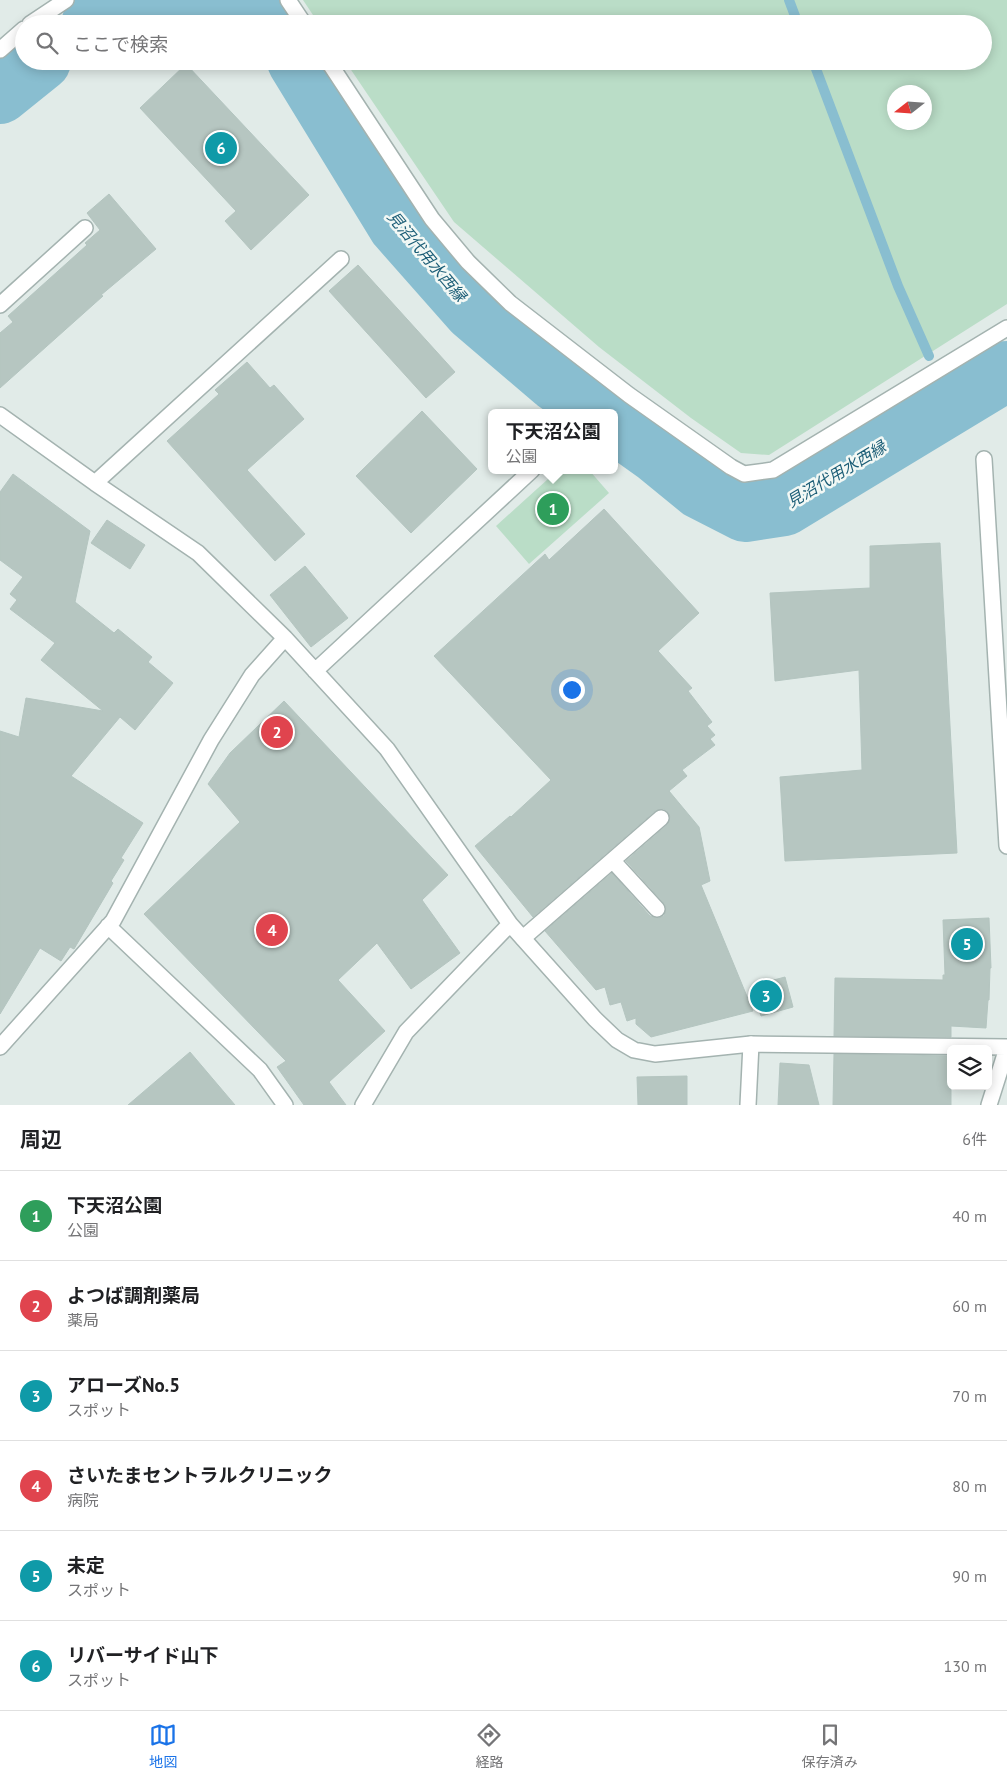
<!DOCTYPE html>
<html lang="ja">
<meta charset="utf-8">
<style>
body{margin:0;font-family:"PT Sans","Noto Sans JP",sans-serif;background:#f6f6f6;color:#202124}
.controls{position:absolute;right:15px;bottom:15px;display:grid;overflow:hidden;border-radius:8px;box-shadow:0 2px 12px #0003}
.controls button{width:45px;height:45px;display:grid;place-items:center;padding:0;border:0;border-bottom:1px solid #e0e0e0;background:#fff;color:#202124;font:25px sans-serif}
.compass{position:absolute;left:887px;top:85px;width:45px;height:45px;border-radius:50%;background:#fff;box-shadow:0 2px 12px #0003;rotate:253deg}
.you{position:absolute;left:571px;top:689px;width:18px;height:18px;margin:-12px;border:4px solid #fff;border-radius:50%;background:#1a73e8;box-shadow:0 0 0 8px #1a73e833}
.badge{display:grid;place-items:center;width:32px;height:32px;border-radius:50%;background:#1a73e8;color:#fff;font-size:16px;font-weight:700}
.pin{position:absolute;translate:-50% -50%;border:2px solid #fff;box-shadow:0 1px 5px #0006}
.popup{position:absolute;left:488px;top:409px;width:130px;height:65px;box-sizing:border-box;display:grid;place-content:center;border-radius:8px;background:#fff;filter:drop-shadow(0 1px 4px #0005);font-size:16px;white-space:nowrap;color:#757577}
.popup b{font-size:19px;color:#202124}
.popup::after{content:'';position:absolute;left:50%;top:100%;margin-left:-10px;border:10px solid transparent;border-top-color:#fff}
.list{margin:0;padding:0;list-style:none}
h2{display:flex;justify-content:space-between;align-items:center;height:65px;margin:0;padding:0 20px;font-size:21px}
h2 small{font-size:16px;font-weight:400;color:#757577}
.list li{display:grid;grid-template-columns:32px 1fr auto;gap:15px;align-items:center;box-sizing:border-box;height:90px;padding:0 20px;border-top:1px solid #e0e0e0}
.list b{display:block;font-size:19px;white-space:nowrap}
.list p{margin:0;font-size:16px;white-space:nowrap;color:#757577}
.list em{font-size:16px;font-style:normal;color:#757577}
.icon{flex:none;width:28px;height:28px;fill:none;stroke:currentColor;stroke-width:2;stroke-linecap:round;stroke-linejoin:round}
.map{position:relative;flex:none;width:1007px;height:1105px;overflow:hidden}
.search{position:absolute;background:#fff;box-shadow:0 2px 12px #0003;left:15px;right:15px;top:15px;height:55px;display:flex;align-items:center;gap:12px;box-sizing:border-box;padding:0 18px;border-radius:28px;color:#757577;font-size:19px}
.sheet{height:605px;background:#fff}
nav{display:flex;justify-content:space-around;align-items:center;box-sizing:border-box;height:70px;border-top:1px solid #e0e0e0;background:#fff;font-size:14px;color:#757577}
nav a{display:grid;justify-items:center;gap:2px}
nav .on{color:#1a73e8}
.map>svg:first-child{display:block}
</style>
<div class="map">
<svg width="1007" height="1105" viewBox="0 0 1007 1105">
<rect width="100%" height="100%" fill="#e1ebe8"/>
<!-- green -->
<path fill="#baddc7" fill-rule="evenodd" d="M 303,0 L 1007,0 L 1007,304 L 769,455 L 741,453 L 691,418 L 599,347 L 454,222 L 345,61 L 983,61 L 983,24 L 319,24 ZM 924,92 L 924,122 L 894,122 L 894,92 Z
M 558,470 L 589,470 L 609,493 L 529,564 L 496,526 Z"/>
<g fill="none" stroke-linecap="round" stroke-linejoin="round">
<!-- stream -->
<path stroke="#89bed0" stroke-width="10" d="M 789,0 L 798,24
M 813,61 L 898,286 L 929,356"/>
<!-- river -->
<path stroke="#89bed0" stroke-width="60" d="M 218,0 L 246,7 L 264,24
M 91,24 L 109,13 L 143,4 L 173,0
M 297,61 L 398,226 L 473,311 L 555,381 L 600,413
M 0,94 L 41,61
M 614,423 L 656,453 L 700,489 L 745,512 L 784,506 L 1007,371"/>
</g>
<!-- building -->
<path fill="#b6c6c1" stroke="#b4c5c0" d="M 186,64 L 309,195 L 251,250 L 225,221 L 236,211 L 140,108 Z
M 109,194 L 156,249 L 101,295 L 103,296 L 0,388 L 0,333 L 13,322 L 8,316 L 87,245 L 85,243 L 100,230 L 87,213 Z
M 358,265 L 455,372 L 426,398 L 329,291 Z
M 247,362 L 270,388 L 274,385 L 304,419 L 247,470 L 305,534 L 275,561 L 167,441 L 219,394 L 215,390 Z
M 422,411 L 477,469 L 411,533 L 356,476 Z
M 13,474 L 90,531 L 75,602 L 114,633 L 118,629 L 152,657 L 148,662 L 173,683 L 135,730 L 120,717 L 71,776 L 143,823 L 121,858 L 124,860 L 111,881 L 113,883 L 74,949 L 70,947 L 61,961 L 40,948 L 0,1014 L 0,731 L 19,737 L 26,698 L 103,711 L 41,660 L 55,643 L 10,609 L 17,600 L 10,594 L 23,577 L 0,560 L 0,492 Z
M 604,509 L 699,613 L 658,651 L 692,688 L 688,691 L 712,722 L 707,726 L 715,735 L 710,739 L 715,745 L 682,770 L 687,776 L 669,791 L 699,827 L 710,881 L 701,885 L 753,1011 L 651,1037 L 636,1024 L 636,1018 L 627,1021 L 621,1002 L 610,1005 L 605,987 L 596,990 L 545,931 L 612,873 L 650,916 L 659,918 L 664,916 L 666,907 L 664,903 L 626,861 L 667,825 L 670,817 L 668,812 L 664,809 L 655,811 L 533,917 L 475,846 L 510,816 L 511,817 L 551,780 L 434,656 L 545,554 L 549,560 Z
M 107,520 L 145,545 L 130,569 L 91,543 Z
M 940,543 L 957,853 L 785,861 L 780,777 L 862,770 L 859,670 L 775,681 L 770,593 L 870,588 L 870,546 Z
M 305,566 L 348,618 L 311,647 L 270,595 Z
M 284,701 L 448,875 L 422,900 L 460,953 L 411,989 L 377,943 L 338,980 L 385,1031 L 329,1082 L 346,1105 L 304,1105 L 277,1067 L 286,1061 L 144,914 L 240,822 L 208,784 L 230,753 Z
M 989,918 L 991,968 L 990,968 L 989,1000 L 988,1000 L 986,1028 L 951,1026 L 951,1037 L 834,1036 L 835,978 L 943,980 L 943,975 L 945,975 L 943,920 Z
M 785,977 L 793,1007 L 761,1016 L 751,986 Z
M 190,1052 L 235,1105 L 128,1105 Z
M 834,1054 L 951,1056 L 951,1105 L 833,1105 Z
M 780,1063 L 809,1065 L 819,1105 L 778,1105 Z
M 687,1076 L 687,1105 L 638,1105 L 637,1077 Z"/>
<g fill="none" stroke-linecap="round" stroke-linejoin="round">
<!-- service casing -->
<g stroke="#a4b3b0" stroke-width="18">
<path id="service" d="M 0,305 L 85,228
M 613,861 L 657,909
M 523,938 L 661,818
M 748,1105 L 751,1044"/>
</g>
<!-- minor casing -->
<g stroke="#a4b3b0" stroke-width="18">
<path id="minor" d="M 288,0 L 304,24
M 30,24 L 66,0
M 0,50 L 24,29
M 328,61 L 432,219 L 468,262 L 510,303 L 629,395 L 731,467 L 744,474 L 773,470 L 1007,328
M 0,415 L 95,483 L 198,553 L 285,638 L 387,749 L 510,924 L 595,1019 L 617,1040 L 634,1050 L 655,1054 L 751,1044 L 1007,1047
M 984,459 L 1007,846
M 95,483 L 341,259
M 315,671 L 532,470
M 108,926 L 260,1070 L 285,1105
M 0,1047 L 113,921 L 211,740 L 252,675 L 285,638
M 363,1105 L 406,1032 L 510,924
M 989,1105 L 1007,1048"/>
</g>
<!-- service -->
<use href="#service" stroke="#fff" stroke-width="15"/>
<!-- minor -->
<use href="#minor" stroke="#fff" stroke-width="15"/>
</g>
<g text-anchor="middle" stroke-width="5" stroke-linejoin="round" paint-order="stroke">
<!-- water labels -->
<g font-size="16" font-style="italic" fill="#1c5e77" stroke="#f2f8f5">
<text transform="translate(427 256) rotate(50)" y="6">見沼代用水西縁</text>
<text transform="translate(836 474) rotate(-31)" y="6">見沼代用水西縁</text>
</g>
</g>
</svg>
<div class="controls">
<button><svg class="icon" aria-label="layers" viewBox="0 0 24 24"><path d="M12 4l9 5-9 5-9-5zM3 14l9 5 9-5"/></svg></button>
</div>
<svg class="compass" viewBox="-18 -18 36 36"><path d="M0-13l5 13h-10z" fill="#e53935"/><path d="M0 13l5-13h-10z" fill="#757577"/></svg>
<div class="you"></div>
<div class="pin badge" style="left:553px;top:509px;background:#2e9e5b">1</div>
<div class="popup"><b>下天沼公園</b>公園</div>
<div class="pin badge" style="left:277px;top:732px;background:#e0444e">2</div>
<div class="pin badge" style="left:766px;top:996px;background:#0f9aa8">3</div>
<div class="pin badge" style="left:272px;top:930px;background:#e0444e">4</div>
<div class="pin badge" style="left:967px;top:944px;background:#0f9aa8">5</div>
<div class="pin badge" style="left:221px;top:148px;background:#0f9aa8">6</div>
<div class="search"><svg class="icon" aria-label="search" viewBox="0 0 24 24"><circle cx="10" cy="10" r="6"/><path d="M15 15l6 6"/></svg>ここで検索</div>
</div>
<section class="sheet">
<h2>周辺<small>6件</small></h2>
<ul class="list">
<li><span class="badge" style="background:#2e9e5b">1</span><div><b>下天沼公園</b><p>公園</p></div><em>40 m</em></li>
<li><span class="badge" style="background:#e0444e">2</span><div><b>よつば調剤薬局</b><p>薬局</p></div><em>60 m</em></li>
<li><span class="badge" style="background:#0f9aa8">3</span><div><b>アローズNo.5</b><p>スポット</p></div><em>70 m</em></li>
<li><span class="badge" style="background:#e0444e">4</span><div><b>さいたまセントラルクリニック</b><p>病院</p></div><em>80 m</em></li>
<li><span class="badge" style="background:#0f9aa8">5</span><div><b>未定</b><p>スポット</p></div><em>90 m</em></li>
<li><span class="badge" style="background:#0f9aa8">6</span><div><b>リバーサイド山下</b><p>スポット</p></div><em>130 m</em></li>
</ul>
</section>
<nav>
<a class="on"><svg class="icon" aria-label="map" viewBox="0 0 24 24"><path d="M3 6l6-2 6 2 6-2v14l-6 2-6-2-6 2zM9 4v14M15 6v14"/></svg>地図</a>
<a><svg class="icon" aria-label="directions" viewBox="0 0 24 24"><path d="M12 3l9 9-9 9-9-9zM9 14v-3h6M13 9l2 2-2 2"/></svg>経路</a>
<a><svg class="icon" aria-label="saved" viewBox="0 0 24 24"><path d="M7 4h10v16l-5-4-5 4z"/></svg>保存済み</a>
</nav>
